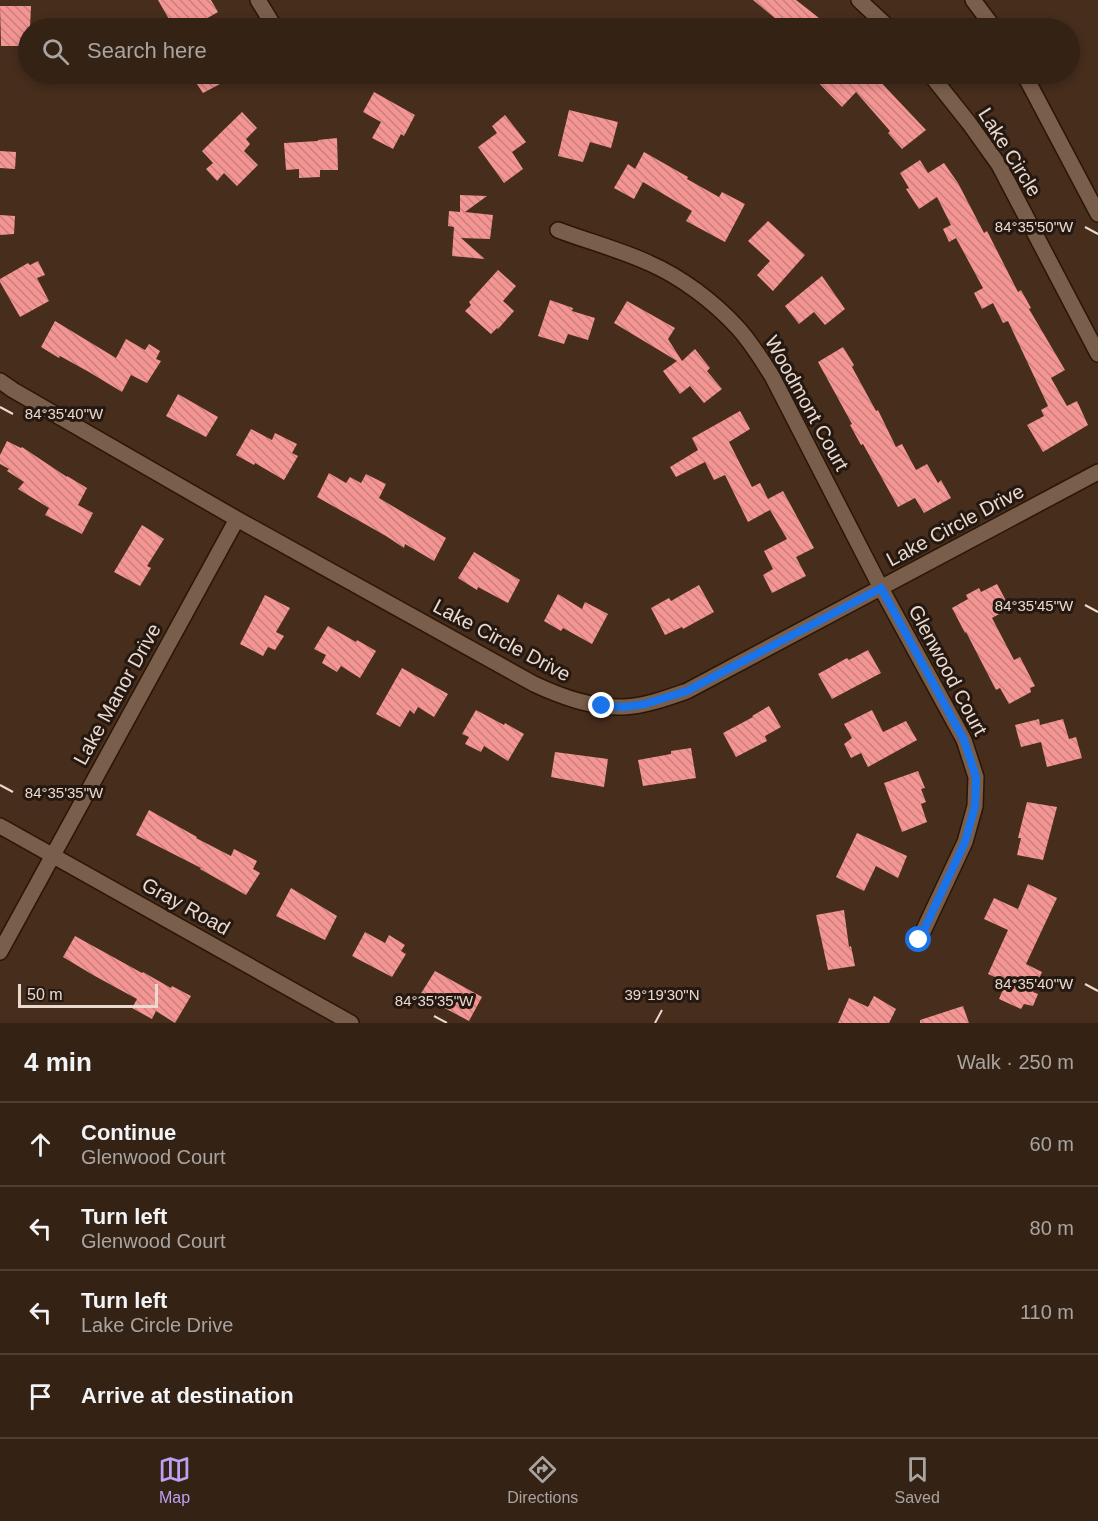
<!DOCTYPE html>
<meta charset="utf-8">
<style>
body{margin:0;font-family:Arial,sans-serif;background:#3f2f22;color:#f1f3f6}
.scale{position:absolute;left:18px;bottom:15px;width:140px;box-sizing:border-box;padding-left:6px;border:3px solid #e9d9cf;border-top:0;font-size:16px;line-height:21px;white-space:nowrap;color:#e9d9cf;-webkit-text-stroke:4px #241811;paint-order:stroke}
.stop{position:absolute;width:18px;height:18px;margin:-14px;border:4px solid #1a73e8;border-radius:50%;background:#fff}
.stop.end{background:#1a73e8;border-color:#fff;box-shadow:0 2px 6px #0008}
.list{margin:0;padding:0;list-style:none}
h2{display:flex;justify-content:space-between;align-items:center;height:78px;margin:0;padding:0 24px;font-size:26px}
h2 small{font-size:20px;font-weight:400;color:#a9a4a0}
.list li{display:grid;grid-template-columns:39px 1fr auto;gap:18px;align-items:center;box-sizing:border-box;height:84px;padding:0 24px;border-top:2px solid #4e3f34}
.list b{display:block;font-size:22px;white-space:nowrap}
.list p{margin:0;font-size:20px;white-space:nowrap;color:#a9a4a0}
.list em{font-size:20px;font-style:normal;color:#a9a4a0}
.icon{flex:none;width:33px;height:33px;fill:none;stroke:currentColor;stroke-width:2;stroke-linecap:round;stroke-linejoin:round}
.map{position:relative;flex:none;width:1098px;height:1023px;overflow:hidden}
.search{position:absolute;background:#342215;box-shadow:0 3px 9px #0003;left:18px;right:18px;top:18px;height:66px;display:flex;align-items:center;gap:15px;box-sizing:border-box;padding:0 21px;border-radius:33px;color:#a9a4a0;font-size:22px}
.sheet{height:414px;background:#342215}
nav{display:flex;justify-content:space-around;align-items:center;box-sizing:border-box;height:84px;border-top:2px solid #4e3f34;background:#342215;font-size:16px;color:#a9a4a0}
nav a{display:grid;justify-items:center;gap:3px}
nav .on{color:#bca0f2}
.map>svg:first-child{display:block}
</style>
<div class="map">
<svg width="1098" height="1023" viewBox="0 0 1098 1023">
<defs>
<pattern id="building-back-hatch" width="6" height="6" patternUnits="userSpaceOnUse" patternTransform="scale(1.5)"><rect width="6" height="6" fill="#f49593"/><path d="M-1 5l2 2M0 0l6 6M5-1l2 2" fill="none" stroke="#c8807e"/></pattern>
</defs>
<rect width="100%" height="100%" fill="#462d1c"/>
<!-- building -->
<path fill="url(#building-back-hatch)" d="M 158,0 L 211,0 L 218,12 L 190,28 L 174,28 Z
M 753,0 L 796,0 L 832,28 L 787,28 Z
M 0,6 L 31,6 L 30,28 L 27,29 L 27,46 L 1,46 Z
M 190,74 L 239,74 L 203,93 Z
M 810,74 L 873,74 L 926,130 L 902,149 L 888,133 L 890,131 L 856,92 L 842,107 Z
M 374,92 L 415,115 L 404,136 L 401,134 L 393,149 L 372,138 L 381,122 L 363,112 Z
M 569,110 L 618,122 L 611,148 L 590,142 L 583,162 L 558,156 Z
M 242,112 L 257,128 L 246,139 L 250,144 L 244,151 L 258,165 L 237,186 L 224,173 L 217,181 L 206,169 L 213,163 L 202,151 Z
M 505,115 L 526,142 L 512,152 L 523,169 L 504,183 L 478,147 L 497,133 L 492,126 Z
M 337,138 L 338,170 L 320,170 L 320,177 L 299,178 L 299,169 L 286,170 L 284,143 L 318,141 L 318,140 Z
M 0,151 L 16,152 L 15,169 L 0,168 Z
M 644,152 L 688,177 L 687,179 L 719,197 L 722,192 L 745,204 L 725,242 L 686,221 L 692,211 L 643,182 L 634,199 L 614,188 L 628,164 L 635,169 Z
M 920,160 L 928,173 L 944,163 L 958,183 L 984,233 L 987,231 L 1018,292 L 1021,290 L 1031,308 L 1029,309 L 1065,370 L 1051,378 L 1067,406 L 1077,401 L 1088,425 L 1043,452 L 1027,425 L 1044,416 L 1041,410 L 1048,406 L 1008,321 L 1003,323 L 993,303 L 982,309 L 974,293 L 983,288 L 956,238 L 949,242 L 943,229 L 951,225 L 937,197 L 919,209 L 906,189 L 909,188 L 900,173 Z
M 460,195 L 487,196 L 465,212 L 493,215 L 490,239 L 461,238 L 485,259 L 452,256 L 454,227 L 448,226 L 449,211 L 460,212 Z
M 0,215 L 15,216 L 14,234 L 0,235 Z
M 768,221 L 805,255 L 773,291 L 757,275 L 770,261 L 748,241 Z
M 38,261 L 45,275 L 37,278 L 49,301 L 20,317 L 0,282 L 0,279 L 28,263 L 30,265 Z
M 498,270 L 516,286 L 503,301 L 514,311 L 498,329 L 497,328 L 491,334 L 465,311 L 471,305 L 469,302 Z
M 822,276 L 845,309 L 825,325 L 814,312 L 799,324 L 785,306 Z
M 550,300 L 573,308 L 572,311 L 595,318 L 588,340 L 568,334 L 564,344 L 538,336 Z
M 627,301 L 675,328 L 668,339 L 682,361 L 695,349 L 710,368 L 707,371 L 722,389 L 704,403 L 690,386 L 680,394 L 663,371 L 677,361 L 614,323 Z
M 55,321 L 116,358 L 126,339 L 145,350 L 149,344 L 160,351 L 156,359 L 161,361 L 147,383 L 131,375 L 122,392 L 89,372 L 60,356 L 59,358 L 41,347 Z
M 843,347 L 854,365 L 852,367 L 876,411 L 878,410 L 896,447 L 902,444 L 916,470 L 927,464 L 938,483 L 941,480 L 951,498 L 924,513 L 915,498 L 898,507 L 863,444 L 861,445 L 850,425 L 852,424 L 818,362 Z
M 178,394 L 218,417 L 206,437 L 166,416 Z
M 740,411 L 750,429 L 729,442 L 752,487 L 760,483 L 768,499 L 783,491 L 814,548 L 796,557 L 806,576 L 772,593 L 763,575 L 773,569 L 764,551 L 787,539 L 770,510 L 748,522 L 725,475 L 714,480 L 705,462 L 676,477 L 670,467 L 698,450 L 692,438 Z
M 251,429 L 272,440 L 275,433 L 297,444 L 292,453 L 298,456 L 284,480 L 255,463 L 254,465 L 236,455 Z
M 7,441 L 21,448 L 22,447 L 67,477 L 67,476 L 87,488 L 78,505 L 93,513 L 82,534 L 45,515 L 49,508 L 18,489 L 24,482 L 7,471 L 9,469 L 0,464 L 0,455 Z
M 329,473 L 346,483 L 350,477 L 361,483 L 366,474 L 386,484 L 379,498 L 446,538 L 434,561 L 405,544 L 404,548 L 386,536 L 317,497 Z
M 142,525 L 164,539 L 147,566 L 151,568 L 140,586 L 114,572 Z
M 474,552 L 520,580 L 508,603 L 478,587 L 477,590 L 458,578 Z
M 997,584 L 1010,608 L 992,618 L 1014,660 L 1020,657 L 1035,686 L 1030,688 L 1031,692 L 1009,704 L 1000,688 L 996,690 L 966,632 L 965,633 L 952,608 L 968,599 L 966,595 L 979,588 L 981,592 Z
M 699,585 L 714,612 L 683,629 L 682,627 L 665,635 L 651,608 L 669,598 L 671,601 Z
M 558,594 L 582,609 L 585,602 L 608,614 L 592,644 L 563,628 L 561,631 L 544,621 Z
M 265,595 L 290,608 L 276,632 L 284,636 L 275,650 L 268,647 L 263,656 L 240,644 Z
M 328,626 L 356,642 L 357,640 L 376,651 L 360,678 L 341,666 L 337,672 L 322,663 L 326,655 L 314,649 Z
M 868,650 L 881,673 L 832,699 L 818,674 L 847,658 L 849,660 Z
M 402,668 L 448,694 L 434,717 L 418,707 L 414,714 L 410,710 L 400,727 L 376,714 Z
M 769,706 L 781,727 L 765,736 L 767,741 L 736,757 L 723,733 L 753,717 L 752,716 Z
M 476,710 L 504,725 L 505,723 L 524,734 L 508,761 L 484,746 L 481,752 L 465,744 L 469,737 L 462,734 Z
M 872,710 L 883,732 L 906,721 L 917,740 L 868,767 L 861,753 L 851,758 L 844,744 L 852,738 L 844,724 Z
M 1039,719 L 1040,725 L 1063,719 L 1069,739 L 1076,737 L 1082,758 L 1047,767 L 1041,742 L 1021,747 L 1015,725 Z
M 691,748 L 696,778 L 643,786 L 638,760 L 671,754 L 671,751 Z
M 555,752 L 608,759 L 604,787 L 551,777 Z
M 918,771 L 925,788 L 921,789 L 926,802 L 921,804 L 927,822 L 902,832 L 884,783 Z
M 1027,802 L 1057,807 L 1043,860 L 1017,855 L 1021,838 L 1018,838 Z
M 149,810 L 197,837 L 196,838 L 231,856 L 234,849 L 257,861 L 253,869 L 260,873 L 246,895 L 200,869 L 201,868 L 136,835 Z
M 857,833 L 907,856 L 898,878 L 876,866 L 864,891 L 836,877 Z
M 1028,884 L 1057,898 L 1026,964 L 1042,972 L 1033,992 L 1038,994 L 1033,1006 L 1024,1004 L 1021,1009 L 999,999 L 1006,982 L 988,974 L 1008,930 L 984,919 L 994,898 L 1018,909 Z
M 291,888 L 337,916 L 325,940 L 276,916 Z
M 844,910 L 849,947 L 851,946 L 855,966 L 828,970 L 816,915 Z
M 365,932 L 385,943 L 389,935 L 405,945 L 401,951 L 406,954 L 392,977 L 352,956 Z
M 75,936 L 142,973 L 143,972 L 171,988 L 172,986 L 191,996 L 175,1023 L 156,1011 L 152,1019 L 132,1008 L 137,999 L 93,975 L 63,957 Z
M 435,971 L 482,997 L 469,1021 L 420,995 Z
M 874,996 L 896,1009 L 889,1023 L 838,1023 L 849,998 L 868,1007 Z
M 963,1006 L 969,1023 L 920,1023 L 920,1020 Z"/>
<g fill="none" stroke-linecap="round" stroke-linejoin="round">
<!-- minor casing -->
<g stroke="#2b1505" stroke-width="18">
<path id="minor" d="M 258,0 L 275,28
M 859,0 L 889,28
M 973,0 L 994,28
M 930,74 L 969,123 L 999,165 L 1098,354
M 1024,74 L 1098,214
M 558,230 C 587,241 621,250 649,263 C 681,277 713,301 737,327 C 751,342 761,359 772,376 L 881,588 L 964,740 L 976,777 L 975,806 L 965,842 L 919,940
M 0,381 L 13,390 L 237,519 L 534,684 C 562,697 592,708 624,707 C 645,706 667,698 687,691 L 1098,472
M 0,826 L 351,1023
M 0,952 L 237,519"/>
</g>
<!-- minor -->
<use href="#minor" stroke="#7a5e4c" stroke-width="15"/>
</g>
<g fill="none" stroke-linecap="round" stroke-linejoin="round">
<!-- route -->
<path stroke="#1a73e8" stroke-width="8" d="M 602,706 L 624,707 L 645,704 L 687,691 L 881,588 L 964,740 L 976,777 L 975,806 L 965,842 L 919,940"/>
</g>
<!-- ticks -->
<path fill="none" stroke="#e9d9cf" stroke-width="2" d="M 1085,227 L 1098,234M 0,407 L 13,414M 1085,605 L 1098,612M 0,785 L 13,792M 1085,984 L 1098,991M 434,1016 L 447,1023M 655,1023 L 662,1010"/>
<g text-anchor="middle" stroke-width="6" stroke-linejoin="round" paint-order="stroke">
<!-- street labels -->
<g font-size="20" fill="#e9d9cf" stroke="#241811">
<text transform="translate(1010 152) rotate(58)" y="7">Lake Circle</text>
<text transform="translate(807 403) rotate(61)" y="7">Woodmont Court</text>
<text transform="translate(955 525) rotate(-28)" y="7">Lake Circle Drive</text>
<text transform="translate(502 640) rotate(28)" y="7">Lake Circle Drive</text>
<text transform="translate(948 670) rotate(62)" y="7">Glenwood Court</text>
<text transform="translate(117 694) rotate(-61)" y="7">Lake Manor Drive</text>
<text transform="translate(186 906) rotate(29)" y="7">Gray Road</text>
</g>
</g>
<g font-size="15" text-anchor="middle" fill="#e9d9cf" stroke="#241811" stroke-width="6" stroke-linejoin="round" paint-order="stroke">
<text x="1034" y="232">84°35'50"W</text>
<text x="64" y="419">84°35'40"W</text>
<text x="1034" y="611">84°35'45"W</text>
<text x="64" y="798">84°35'35"W</text>
<text x="1034" y="989">84°35'40"W</text>
<text x="662" y="1000">39°19'30"N</text>
<text x="434" y="1006">84°35'35"W</text>
</g>
</svg>
<div class="scale">50 m</div>
<div class="stop" style="left:919px;top:940px"></div>
<div class="stop end" style="left:602px;top:706px"></div>
<div class="search"><svg class="icon" aria-label="search" viewBox="0 0 24 24"><circle cx="10" cy="10" r="6"/><path d="M15 15l6 6"/></svg>Search here</div>
</div>
<section class="sheet">
<h2>4 min<small>Walk · 250 m</small></h2>
<ul class="list">
<li><svg class="icon" aria-label="ahead" viewBox="0 0 24 24"><path d="M12 20V5M6 11l6-6 6 6"/></svg><div><b>Continue</b><p>Glenwood Court</p></div><em>60 m</em></li>
<li><svg class="icon" aria-label="left" viewBox="0 0 24 24"><path d="M17 20v-9H6M10 6l-5 5 5 5"/></svg><div><b>Turn left</b><p>Glenwood Court</p></div><em>80 m</em></li>
<li><svg class="icon" aria-label="left" viewBox="0 0 24 24"><path d="M17 20v-9H6M10 6l-5 5 5 5"/></svg><div><b>Turn left</b><p>Lake Circle Drive</p></div><em>110 m</em></li>
<li><svg class="icon" aria-label="arrive" viewBox="0 0 24 24"><path d="M6 21V4h12l-3 4 3 4H6"/></svg><div><b>Arrive at destination</b></div></li>
</ul>
</section>
<nav>
<a class="on"><svg class="icon" aria-label="map" viewBox="0 0 24 24"><path d="M3 6l6-2 6 2 6-2v14l-6 2-6-2-6 2zM9 4v14M15 6v14"/></svg>Map</a>
<a><svg class="icon" aria-label="directions" viewBox="0 0 24 24"><path d="M12 3l9 9-9 9-9-9zM9 14v-3h6M13 9l2 2-2 2"/></svg>Directions</a>
<a><svg class="icon" aria-label="saved" viewBox="0 0 24 24"><path d="M7 4h10v16l-5-4-5 4z"/></svg>Saved</a>
</nav>
